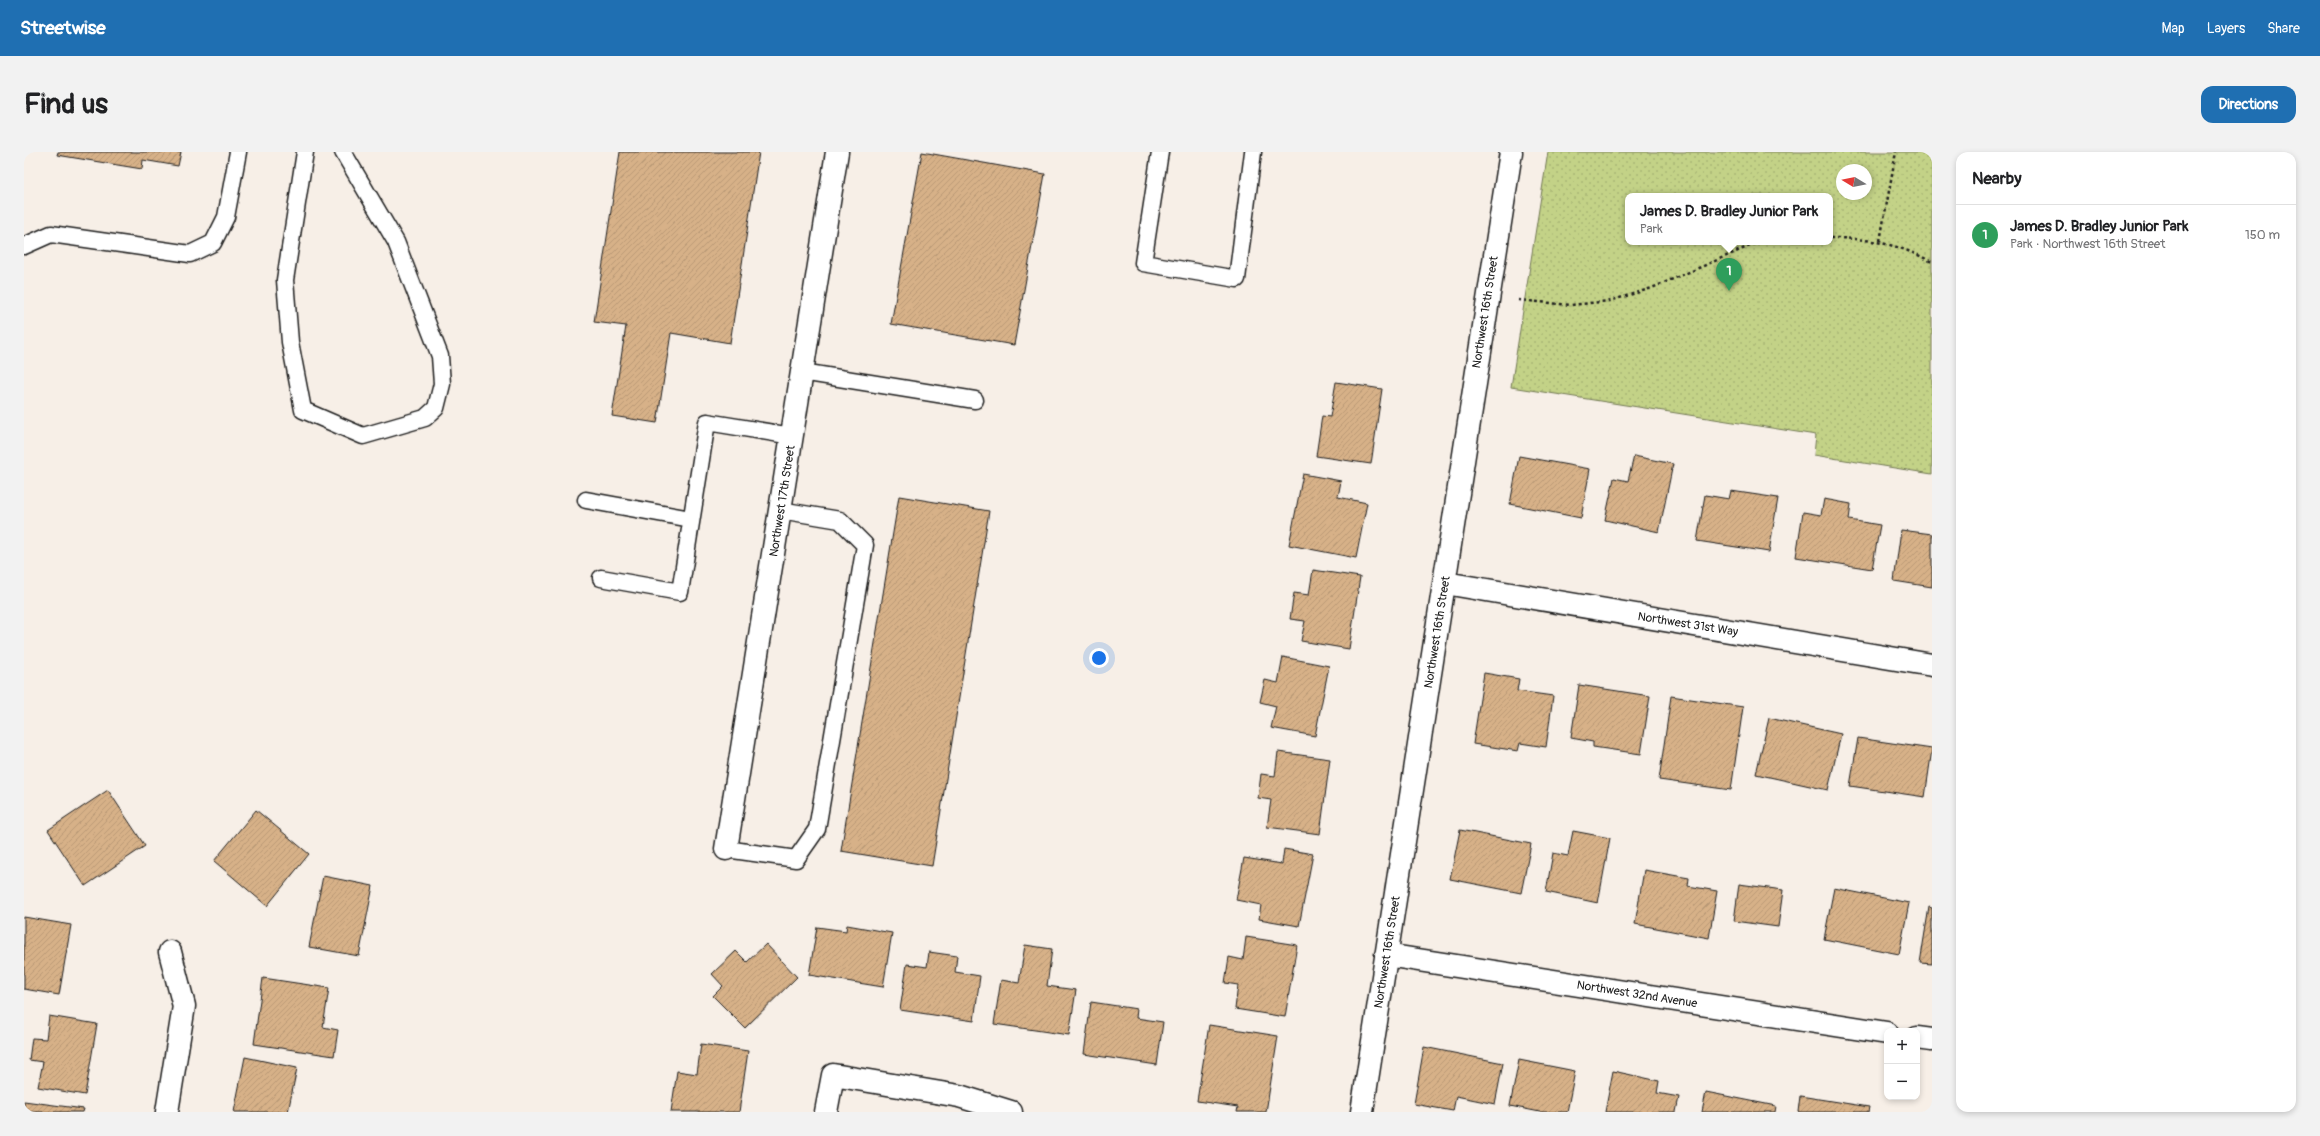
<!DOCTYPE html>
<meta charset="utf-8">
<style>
body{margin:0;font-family:Pangolin,sans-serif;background:#f2f2f2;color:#202124}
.controls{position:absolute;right:12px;bottom:12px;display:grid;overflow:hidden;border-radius:8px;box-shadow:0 2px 6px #0003}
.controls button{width:36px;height:36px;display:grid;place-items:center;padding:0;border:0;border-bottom:1px solid #e0e0e0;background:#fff;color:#202124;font:20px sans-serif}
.compass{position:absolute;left:1812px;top:12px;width:36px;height:36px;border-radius:50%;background:#fff;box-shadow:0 2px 6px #0003;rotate:280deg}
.you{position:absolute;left:1075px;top:506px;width:14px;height:14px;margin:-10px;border:3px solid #fff;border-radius:50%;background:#1a73e8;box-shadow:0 0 0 6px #1a73e833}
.badge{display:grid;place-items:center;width:26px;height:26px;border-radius:50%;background:#1f6fb2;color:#fff;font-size:13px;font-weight:700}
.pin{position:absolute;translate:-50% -33px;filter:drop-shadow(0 1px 2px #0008)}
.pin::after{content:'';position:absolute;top:21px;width:14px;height:12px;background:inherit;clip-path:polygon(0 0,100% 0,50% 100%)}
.popup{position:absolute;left:1601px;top:41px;width:208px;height:52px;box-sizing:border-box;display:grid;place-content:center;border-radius:8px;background:#fff;filter:drop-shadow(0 1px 3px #0005);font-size:13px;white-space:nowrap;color:#757577}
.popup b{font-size:15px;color:#202124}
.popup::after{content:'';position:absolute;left:50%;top:100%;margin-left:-8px;border:8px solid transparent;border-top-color:#fff}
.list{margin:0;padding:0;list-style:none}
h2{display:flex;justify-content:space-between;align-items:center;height:52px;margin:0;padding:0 16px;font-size:17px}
h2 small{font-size:13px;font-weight:400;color:#757577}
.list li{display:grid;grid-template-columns:26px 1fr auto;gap:12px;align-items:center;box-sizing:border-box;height:60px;padding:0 16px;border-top:1px solid #e0e0e0}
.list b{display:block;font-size:15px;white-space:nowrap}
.list p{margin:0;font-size:13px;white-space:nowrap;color:#757577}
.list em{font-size:13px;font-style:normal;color:#757577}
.map{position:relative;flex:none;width:1908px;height:960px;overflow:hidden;border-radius:12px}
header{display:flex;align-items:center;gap:24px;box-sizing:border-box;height:56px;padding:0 20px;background:#1f6fb2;color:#fff}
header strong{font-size:19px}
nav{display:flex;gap:22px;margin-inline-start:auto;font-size:14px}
.intro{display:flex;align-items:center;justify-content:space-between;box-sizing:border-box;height:96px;padding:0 24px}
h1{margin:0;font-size:28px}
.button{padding:10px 18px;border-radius:12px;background:#1f6fb2;color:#fff;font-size:14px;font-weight:700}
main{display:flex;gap:24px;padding:0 24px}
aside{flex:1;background:#fff;border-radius:12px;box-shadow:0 2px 6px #0003}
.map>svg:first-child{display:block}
</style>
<header>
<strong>Streetwise</strong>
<nav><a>Map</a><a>Layers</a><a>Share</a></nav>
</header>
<div class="intro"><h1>Find us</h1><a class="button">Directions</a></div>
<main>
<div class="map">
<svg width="1908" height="960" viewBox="0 0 1908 960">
<defs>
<pattern id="park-dots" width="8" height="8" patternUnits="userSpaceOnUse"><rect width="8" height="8" fill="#c3d287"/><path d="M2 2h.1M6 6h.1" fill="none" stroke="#a7b474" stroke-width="1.8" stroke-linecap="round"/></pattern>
<pattern id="building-hatch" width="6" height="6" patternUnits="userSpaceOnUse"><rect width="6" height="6" fill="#d7b188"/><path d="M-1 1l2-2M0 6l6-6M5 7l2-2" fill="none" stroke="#b89875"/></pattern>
</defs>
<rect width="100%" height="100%" fill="#f7efe7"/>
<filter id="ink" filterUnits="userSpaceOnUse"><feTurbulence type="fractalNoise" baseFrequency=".025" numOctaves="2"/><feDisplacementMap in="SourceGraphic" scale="8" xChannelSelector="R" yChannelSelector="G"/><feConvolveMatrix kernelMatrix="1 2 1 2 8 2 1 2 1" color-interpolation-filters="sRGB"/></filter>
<g filter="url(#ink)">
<!-- park -->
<path fill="url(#park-dots)" stroke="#707752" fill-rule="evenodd" d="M 1524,0 L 1908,0 L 1908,322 L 1790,303 L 1792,283 L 1487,235 ZM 1818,18 L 1842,18 L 1842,42 L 1818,42 ZM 1604,44 L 1806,44 L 1806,90 L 1604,90 Z"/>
<!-- building -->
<path fill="url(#building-hatch)" stroke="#1c1c1c" d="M 34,0 L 157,0 L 154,14 L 119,8 L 118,17 L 33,3 Z
M 596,0 L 735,0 L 706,191 L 647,181 L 633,271 L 588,264 L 602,174 L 570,170 Z
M 898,0 L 1021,22 L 990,193 L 867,172 Z
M 1312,230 L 1358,237 L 1347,312 L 1292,304 L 1298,264 L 1306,265 Z
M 1495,304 L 1566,317 L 1557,366 L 1486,352 Z
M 1610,304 L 1649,312 L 1635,380 L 1581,368 L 1590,326 L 1604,329 Z
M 1279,322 L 1317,329 L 1314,345 L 1343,351 L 1332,406 L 1265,393 Z
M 1707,339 L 1754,346 L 1745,400 L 1673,389 L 1681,343 L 1705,347 Z
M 875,344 L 965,359 L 908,714 L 817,699 Z
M 1800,347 L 1827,352 L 1825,368 L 1856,373 L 1848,417 L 1772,405 L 1779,360 L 1797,363 Z
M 1877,378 L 1908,382 L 1908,435 L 1870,429 Z
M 1289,418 L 1336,425 L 1325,497 L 1277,489 L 1281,469 L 1266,467 L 1270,441 L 1285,443 Z
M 1259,505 L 1305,514 L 1291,584 L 1247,576 L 1252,554 L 1236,550 L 1241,528 L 1254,531 Z
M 1460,521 L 1495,527 L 1493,539 L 1529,544 L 1522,595 L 1496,591 L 1494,599 L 1449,592 Z
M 1555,533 L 1626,544 L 1617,602 L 1569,595 L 1569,590 L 1547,586 Z
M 1647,544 L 1719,555 L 1707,638 L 1635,628 Z
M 1745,566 L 1817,582 L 1804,638 L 1732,622 Z
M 1834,586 L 1908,597 L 1901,645 L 1826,634 Z
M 1254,600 L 1306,607 L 1296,682 L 1243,675 L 1247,648 L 1234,646 L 1237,622 L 1251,624 Z
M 84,638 L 121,694 L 61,734 L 24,678 Z
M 232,658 L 285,702 L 243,754 L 190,709 Z
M 1436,678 L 1507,692 L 1497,741 L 1426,727 Z
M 1549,679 L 1586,686 L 1574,751 L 1522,740 L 1529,701 L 1544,704 Z
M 1260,697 L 1289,702 L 1275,774 L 1235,767 L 1237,753 L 1212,748 L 1220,706 L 1258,712 Z
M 1620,718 L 1665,726 L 1664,734 L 1693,739 L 1685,786 L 1611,772 Z
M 299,724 L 349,734 L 335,804 L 285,795 Z
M 1715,732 L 1759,738 L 1754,775 L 1710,769 Z
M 1810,736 L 1885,751 L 1875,802 L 1800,787 Z
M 1905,755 L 1908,756 L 1908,812 L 1896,811 Z
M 0,765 L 47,773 L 35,843 L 0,837 Z
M 823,773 L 868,781 L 859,835 L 785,823 L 793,775 L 822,779 Z
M 1222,785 L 1273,793 L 1261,865 L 1211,857 L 1214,833 L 1201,831 L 1205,805 L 1219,808 Z
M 742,792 L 773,825 L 721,876 L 689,844 L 699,834 L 688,822 L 712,799 L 723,810 Z
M 1001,793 L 1028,797 L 1023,834 L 1052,838 L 1045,883 L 970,872 L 977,828 L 995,831 Z
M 905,800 L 933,804 L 931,820 L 956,824 L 950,869 L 876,858 L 883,812 L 903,815 Z
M 239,826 L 305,836 L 299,875 L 314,878 L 310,904 L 230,892 Z
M 1067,850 L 1113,857 L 1112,866 L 1139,870 L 1133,913 L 1060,902 Z
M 25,864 L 73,872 L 61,943 L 14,935 L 19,910 L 5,908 L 8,886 L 22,887 Z
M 1185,873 L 1254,884 L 1242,960 L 1213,960 L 1214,955 L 1173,949 Z
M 677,892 L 724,899 L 715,960 L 647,960 L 653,919 L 673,922 Z
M 1400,895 L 1479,911 L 1471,952 L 1432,944 L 1429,959 L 1390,952 Z
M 221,905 L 273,916 L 264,960 L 210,960 Z
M 1495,908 L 1551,919 L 1543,960 L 1516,960 L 1486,954 Z
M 1589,919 L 1635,929 L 1633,941 L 1655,945 L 1652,960 L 1581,960 Z
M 1682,940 L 1752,954 L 1751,960 L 1678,960 Z
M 1776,944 L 1845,955 L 1844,960 L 1774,960 Z
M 0,949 L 60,957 L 59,960 L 0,960 Z"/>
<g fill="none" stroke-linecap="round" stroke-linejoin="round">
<!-- service casing -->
<g stroke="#1c1c1c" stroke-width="19">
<path id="service" d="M 281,0 L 261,128 L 266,190 L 279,258 L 339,284 L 401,266 L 412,256 L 418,232 L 416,204 L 372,90 L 319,0
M 1136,0 L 1119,111 L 1213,127 L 1229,0
M 0,94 L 27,82 L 166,102 L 189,91 L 202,65 L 214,0
M 778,220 L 951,248
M 562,348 L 667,367
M 577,426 L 656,440 L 683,270 L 768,284
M 702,697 L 772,707 L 793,677 L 841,393 L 816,368 L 756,358"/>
</g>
<!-- minor casing -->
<g stroke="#1c1c1c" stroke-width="25">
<path id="minor" d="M 1421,431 L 1908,513
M 702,697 L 813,0
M 1362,803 L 1863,881
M 1893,886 L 1908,888
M 143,960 L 160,854 L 146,800
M 802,960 L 809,923 L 935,944 L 987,960
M 1338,960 L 1487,0"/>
</g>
<!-- path -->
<path stroke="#1c1c1c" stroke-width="2.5" stroke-dasharray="3 3" stroke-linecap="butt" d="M 1806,86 C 1845,86 1874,92 1908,110
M 1856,89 L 1872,0
M 1494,148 L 1547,153 L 1586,149 L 1628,136 L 1735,90"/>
<!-- service -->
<use href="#service" stroke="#fff" stroke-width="16"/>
<!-- minor -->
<use href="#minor" stroke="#fff" stroke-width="22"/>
</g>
</g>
<g text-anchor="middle" stroke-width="4" stroke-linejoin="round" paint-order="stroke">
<!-- street labels -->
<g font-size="12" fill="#1c1c1c" stroke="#fff">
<text transform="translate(1461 160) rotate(-81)" y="4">Northwest 16th Street</text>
<text transform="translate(758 349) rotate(-81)" y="4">Northwest 17th Street</text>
<text transform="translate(1664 472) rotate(9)" y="4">Northwest 31st Way</text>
<text transform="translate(1413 480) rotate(-81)" y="4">Northwest 16th Street</text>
<text transform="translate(1363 800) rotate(-81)" y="4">Northwest 16th Street</text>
<text transform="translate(1613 842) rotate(9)" y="4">Northwest 32nd Avenue</text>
</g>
</g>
</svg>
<div class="controls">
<button>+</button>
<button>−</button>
</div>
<svg class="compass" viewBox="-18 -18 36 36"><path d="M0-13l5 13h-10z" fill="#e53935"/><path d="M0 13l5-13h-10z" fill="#757577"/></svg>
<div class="you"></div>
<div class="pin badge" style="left:1705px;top:139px;background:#2e9e5b">1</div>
<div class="popup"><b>James D. Bradley Junior Park</b>Park</div>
</div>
<aside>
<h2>Nearby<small></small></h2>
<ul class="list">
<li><span class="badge" style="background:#2e9e5b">1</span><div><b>James D. Bradley Junior Park</b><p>Park · Northwest 16th Street</p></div><em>150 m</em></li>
</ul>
</aside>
</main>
